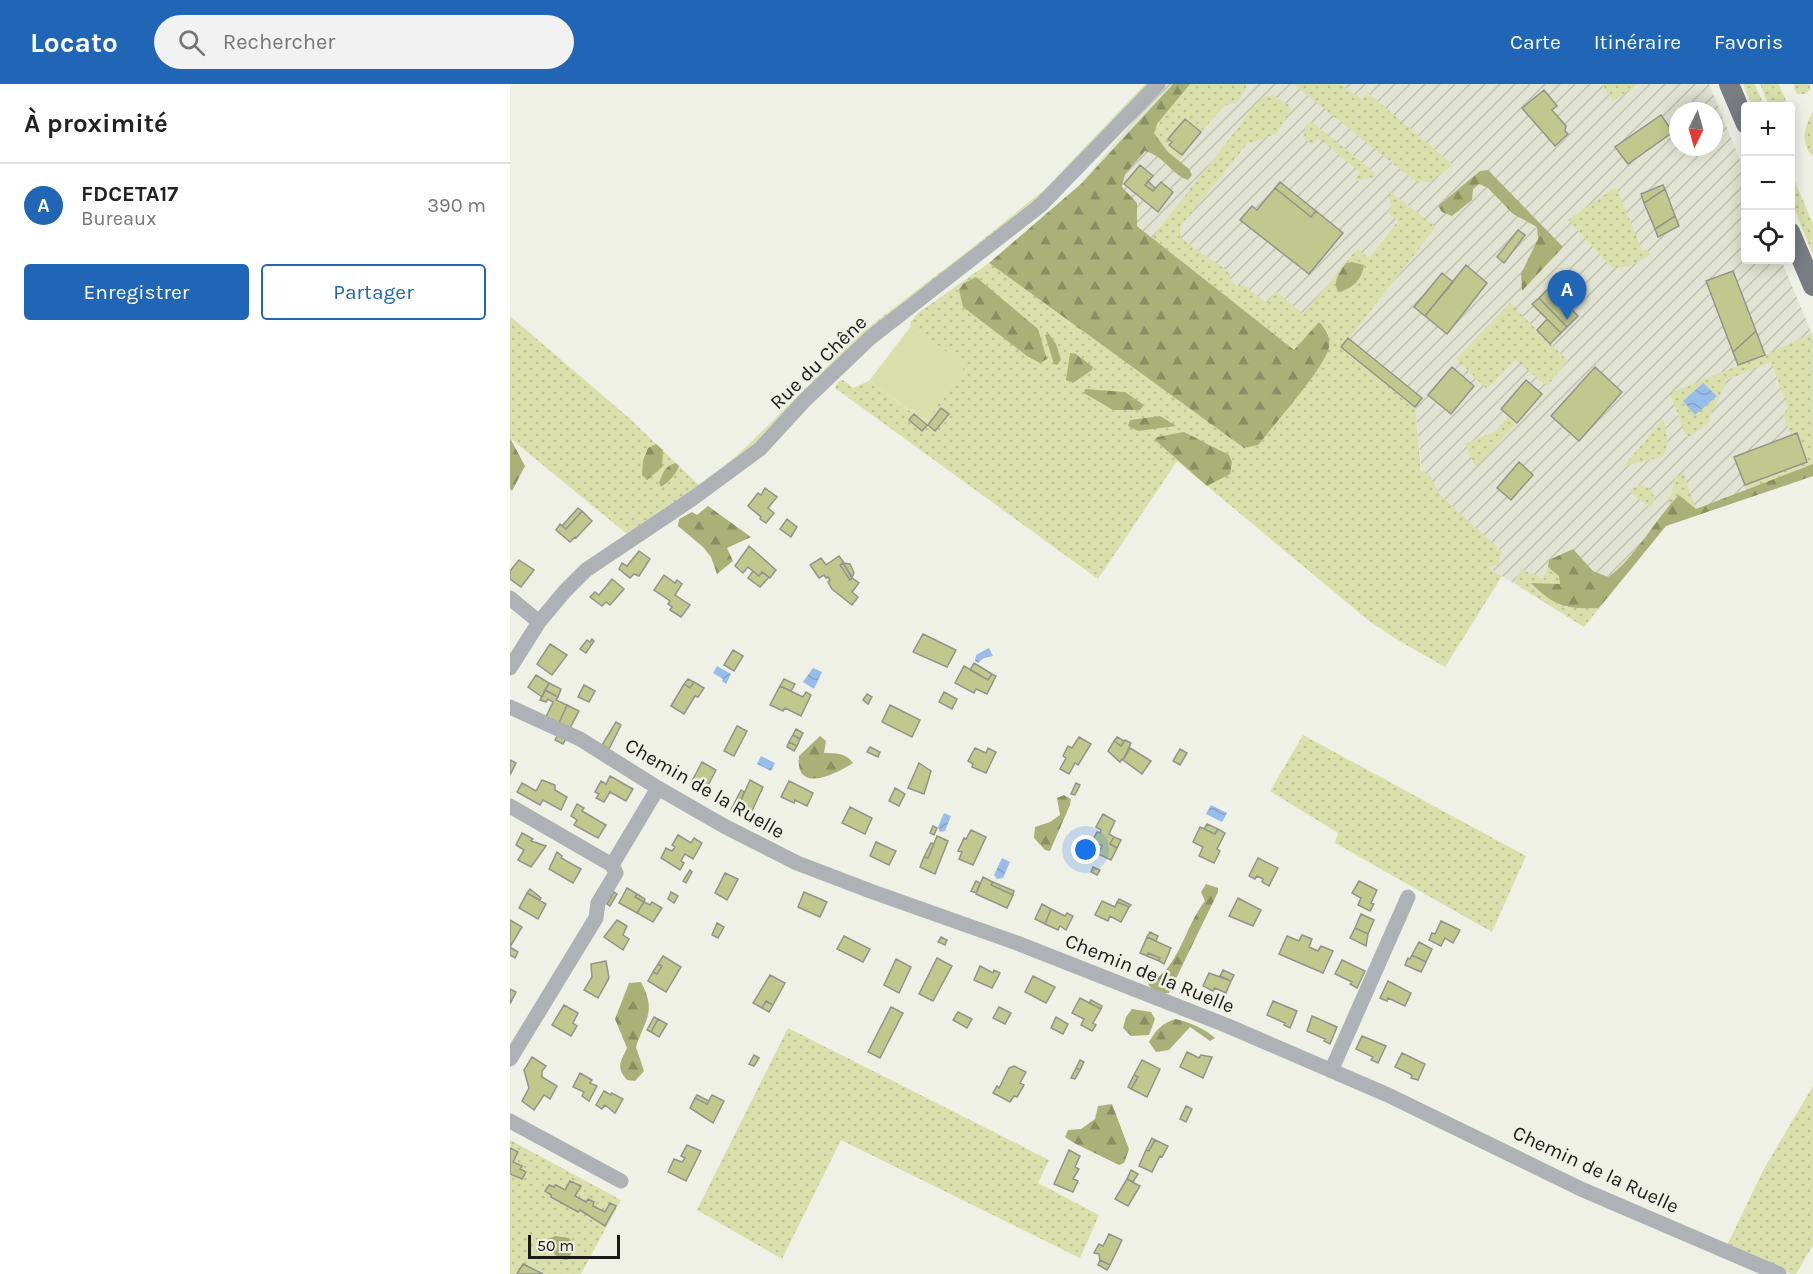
<!DOCTYPE html>
<html lang="fr">
<meta charset="utf-8">
<style>
body{margin:0;font-family:Karla,sans-serif;background:#f2f2f2;color:#222}
.controls{position:absolute;right:18px;top:18px;display:grid;overflow:hidden;border-radius:6px;box-shadow:0 3px 15px #0003}
.controls button{width:54px;height:54px;display:grid;place-items:center;padding:0;border:0;border-bottom:2px solid #e0e0e0;background:#fff;color:#222;font:30px sans-serif}
.compass{position:absolute;left:1159px;top:18px;width:54px;height:54px;border-radius:50%;background:#fff;box-shadow:0 3px 15px #0003;rotate:185deg}
.scale{position:absolute;left:18px;bottom:15px;width:92px;box-sizing:border-box;padding-left:6px;border:3px solid #1a1a17;border-top:0;font-size:16px;line-height:21px;white-space:nowrap;color:#1a1a17;-webkit-text-stroke:4px #eff1e6;paint-order:stroke}
.you{position:absolute;left:576px;top:766px;width:21px;height:21px;margin:-15px;border:4px solid #fff;border-radius:50%;background:#1a73e8;box-shadow:0 0 0 9px #1a73e833}
.badge{display:grid;place-items:center;width:39px;height:39px;border-radius:50%;background:#2166b6;color:#fff;font-size:20px;font-weight:700}
.pin{position:absolute;translate:-50% -50px;filter:drop-shadow(0 2px 3px #0008)}
.pin::after{content:'';position:absolute;top:32px;width:21px;height:18px;background:inherit;clip-path:polygon(0 0,100% 0,50% 100%)}
.list{margin:0;padding:0;list-style:none}
h2{display:flex;justify-content:space-between;align-items:center;height:78px;margin:0;padding:0 24px;font-size:26px}
h2 small{font-size:20px;font-weight:400;color:#767676}
.list li{display:grid;grid-template-columns:39px 1fr auto;gap:18px;align-items:center;box-sizing:border-box;height:84px;padding:0 24px;border-top:2px solid #e0e0e0}
.list b{display:block;font-size:22px;white-space:nowrap}
.list p{margin:0;font-size:20px;white-space:nowrap;color:#767676}
.list em{font-size:20px;font-style:normal;color:#767676}
.actions{display:flex;gap:12px;padding:18px 24px}
.actions a{flex:1;padding:14px 0;border:2px solid #2166b6;border-radius:6px;text-align:center;font-size:21px;color:#2166b6}
.actions .main{background:#2166b6;color:#fff}
.icon{flex:none;width:33px;height:33px;fill:none;stroke:currentColor;stroke-width:2;stroke-linecap:round;stroke-linejoin:round}
.map{position:relative;flex:none;width:1303px;height:1190px;overflow:hidden}
header{display:flex;align-items:center;gap:36px;box-sizing:border-box;height:84px;padding:0 30px;background:#2166b6;color:#fff}
header strong{font-size:28px}
nav{display:flex;gap:33px;margin-inline-start:auto;font-size:21px}
.search{width:420px;height:54px;background:#f2f2f2;display:flex;align-items:center;gap:15px;box-sizing:border-box;padding:0 21px;border-radius:33px;color:#767676;font-size:22px}
main{display:flex}
aside{flex:1;background:#fff}
.map>svg:first-child{display:block}
</style>
<header>
<strong>Locato</strong>
<div class="search"><svg class="icon" aria-label="search" viewBox="0 0 24 24"><circle cx="10" cy="10" r="6"/><path d="M15 15l6 6"/></svg>Rechercher</div>
<nav><a>Carte</a><a>Itinéraire</a><a>Favoris</a></nav>
</header>
<main>
<aside>
<h2>À proximité<small></small></h2>
<ul class="list">
<li><span class="badge">A</span><div><b>FDCETA17</b><p>Bureaux</p></div><em>390 m</em></li>
</ul>
<div class="actions"><a class="main">Enregistrer</a><a>Partager</a></div>
</aside>
<div class="map">
<svg width="1303" height="1190" viewBox="0 0 1303 1190">
<defs>
<pattern id="industrial-furrows" width="10" height="10" patternUnits="userSpaceOnUse" patternTransform="scale(1.5)"><rect width="10" height="10" fill="#e1e4d2"/><path d="M-1 1l2-2M0 10L10 0M9 11l2-2" fill="none" stroke="#c0c3b4"/></pattern>
<pattern id="green-dots" width="8" height="8" patternUnits="userSpaceOnUse" patternTransform="scale(1.5)"><rect width="8" height="8" fill="#d9e0ab"/><path d="M2 2h.1M6 6h.1" fill="none" stroke="#bac092" stroke-width="1.8" stroke-linecap="round"/></pattern>
<pattern id="forest-firs" width="22" height="20" patternUnits="userSpaceOnUse" patternTransform="scale(1.5)"><rect width="22" height="20" fill="#aab178"/><path d="M5 1l3.5 6h-7zM16 11l3.5 6h-7z" fill="#8a8f61"/></pattern>
<pattern id="water-waves" width="16" height="10" patternUnits="userSpaceOnUse" patternTransform="scale(1.5)"><rect width="16" height="10" fill="#99bdeb"/><path d="M0 5q4-4 8 0t8 0" fill="none" stroke="#83a2c9"/></pattern>
</defs>
<rect width="100%" height="100%" fill="#eff1e6"/>
<!-- industrial -->
<path fill="url(#industrial-furrows)" fill-rule="evenodd" d="M 654,0 L 1199,0 L 1235,88 L 1236,176 L 1271,176 L 1303,252 L 1303,392 L 1156,442 L 1074,543 L 918,446 L 905,323 L 831,263 L 926,143 L 887,114 L 890,134 L 809,238 L 784,266 L 572,98 ZM 1168,27 L 1204,27 L 1204,63 L 1168,63 Z"/>
<!-- green -->
<path fill="url(#green-dots)" d="M 635,0 L 643,0 L 529,118 L 374,237 L 329,278 L 242,365 L 191,403 L 117,450 L 0,354 L 0,232 L 119,334 L 191,403 L 236,363 L 350,250 L 476,153 L 535,105 Z
M 680,0 L 737,0 L 735,7 L 727,19 L 715,21 L 691,48 L 669,77 L 658,68 L 644,49 L 647,40 Z
M 783,0 L 830,0 L 852,15 L 858,9 L 943,81 L 919,98 L 905,97 Z
M 1092,0 L 1128,0 L 1103,17 Z
M 1233,0 L 1245,0 L 1254,22 L 1242,22 Z
M 1250,0 L 1269,0 L 1278,22 L 1259,22 Z
M 1284,0 L 1300,0 L 1300,6 L 1296,10 L 1287,10 L 1284,5 Z
M 762,11 L 779,21 L 781,27 L 766,50 L 737,60 L 670,143 L 671,154 L 720,189 L 720,196 L 727,202 L 731,200 L 757,219 L 766,207 L 793,230 L 847,165 L 859,174 L 888,137 L 877,128 L 881,124 L 878,106 L 926,143 L 832,263 L 905,323 L 911,386 L 920,392 L 930,411 L 991,467 L 989,479 L 979,484 L 992,492 L 935,583 L 886,555 L 858,536 L 667,377 L 588,495 L 325,304 L 329,297 L 333,296 L 343,304 L 359,297 L 415,338 L 455,282 L 401,242 L 400,239 L 408,229 L 479,179 L 734,364 L 748,361 L 818,249 L 809,238 L 784,266 L 642,154 L 751,14 Z
M 1303,28 L 1303,73 C 1290,59 1294,43 1303,28 Z
M 802,38 L 865,89 L 864,93 L 848,97 L 845,95 L 850,88 L 808,54 L 802,61 L 793,53 L 796,41 Z
M 1280,86 L 1303,140 L 1303,171 L 1281,116 Z
M 1106,103 L 1132,166 L 1138,166 L 1140,171 L 1120,182 L 1102,184 L 1058,136 Z
M 1000,219 L 1058,277 L 1037,302 L 1005,276 L 977,305 L 946,275 Z
M 1302,249 L 1303,380 L 1236,406 L 1235,401 L 1297,377 L 1287,349 L 1281,351 L 1273,331 L 1278,323 L 1261,278 L 1217,296 L 1197,341 L 1177,354 L 1160,309 L 1255,271 Z
M 999,331 L 1007,339 L 966,383 L 955,360 L 986,347 Z
M 1153,335 C 1156,348 1161,361 1152,373 L 1114,382 Z
M 1174,390 L 1186,425 L 1169,411 L 1158,423 L 1165,393 Z
M 1128,401 C 1138,402 1142,405 1145,416 L 1140,424 L 1119,407 Z
M 1038,483 L 1050,492 L 1051,500 L 1022,499 L 1052,523 L 1089,524 L 1074,543 L 1006,500 L 1006,494 L 1011,485 L 1033,494 Z
M 793,651 L 1016,772 L 982,848 L 825,759 L 828,749 L 760,707 Z
M 278,944 L 539,1076 L 528,1099 L 589,1131 L 570,1174 L 331,1056 L 272,1175 L 187,1126 Z
M 1303,1002 L 1303,1161 L 1286,1190 L 1281,1190 L 1217,1161 L 1255,1083 Z
M 0,1056 L 111,1116 L 71,1190 L 0,1190 Z"/>
<!-- forest -->
<path fill="url(#forest-firs)" d="M 663,0 L 680,0 L 647,40 L 644,49 L 658,68 L 679,85 L 682,91 L 678,96 C 661,90 653,71 635,67 L 615,90 L 612,103 L 627,119 L 627,142 L 784,266 L 809,238 C 816,246 820,251 819,263 C 816,282 763,342 748,361 L 734,364 L 479,179 L 572,99 Z
M 978,86 L 1053,163 L 1012,207 L 1011,190 L 1028,155 L 1027,143 L 1003,130 L 978,104 L 969,100 L 963,105 L 962,116 L 942,132 L 932,128 L 928,122 L 970,87 Z
M 842,178 L 854,181 C 852,195 843,205 828,208 C 822,197 830,188 836,179 Z
M 466,193 L 528,245 L 537,275 L 530,279 L 517,272 L 453,223 L 449,206 L 454,199 Z
M 539,250 L 546,260 L 551,276 L 547,281 L 544,280 L 535,251 Z
M 560,269 L 566,270 L 583,283 L 582,286 L 563,299 L 556,296 Z
M 575,305 L 615,308 L 634,321 L 630,326 L 603,326 L 574,309 Z
M 650,332 L 666,342 L 628,347 L 618,342 L 620,336 Z
M 674,348 L 719,371 L 722,378 L 720,390 L 697,402 L 645,356 L 647,353 Z
M 0,354 L 15,382 L 2,407 L 0,405 Z
M 146,360 L 153,366 L 152,383 L 137,396 L 132,391 L 133,377 L 138,364 Z
M 166,379 L 169,382 C 166,390 159,398 151,403 L 149,399 C 153,388 155,382 166,379 Z
M 1303,380 L 1303,392 L 1156,442 L 1089,524 C 1056,525 1045,523 1021,499 L 1050,500 L 1049,492 L 1038,483 L 1039,476 L 1063,465 L 1083,487 L 1098,493 C 1125,475 1145,435 1169,411 L 1186,425 Z
M 198,422 L 241,453 L 217,464 L 223,477 L 207,490 L 201,473 L 193,463 L 168,442 L 169,435 L 182,428 L 187,431 Z
M 310,652 L 316,657 L 314,669 C 326,669 336,669 343,679 C 326,690 285,711 289,672 Z
M 554,711 L 561,715 L 560,721 L 540,767 L 535,766 L 524,754 L 525,743 L 540,738 L 550,731 L 547,714 Z
M 696,800 L 708,804 L 708,808 L 659,909 C 650,910 643,908 638,900 C 670,884 674,843 695,817 L 691,808 Z
M 131,898 C 147,928 135,935 126,963 L 134,987 L 125,997 L 117,996 C 106,983 110,979 117,964 L 105,935 L 119,899 Z
M 622,925 L 641,928 L 645,935 L 639,951 L 621,952 L 613,944 L 616,933 Z
M 665,935 C 679,938 694,944 705,954 L 700,957 L 680,943 L 659,966 L 646,968 L 639,958 C 646,946 651,940 665,935 Z
M 602,1020 L 619,1065 L 614,1079 L 609,1081 L 564,1059 L 555,1053 L 558,1046 L 571,1045 L 585,1035 L 588,1022 Z
M 45,1152 L 59,1154 L 62,1158 L 62,1168 L 58,1176 C 44,1176 43,1167 39,1155 Z"/>
<!-- pitch -->
<path fill="#d9e0ab" d="M 401,242 L 455,282 L 416,338 L 359,297 Z"/>
<!-- water -->
<path fill="url(#water-waves)" d="M 1193,299 L 1207,312 L 1185,331 L 1173,317 Z
M 479,564 L 483,572 L 474,574 L 468,579 L 465,577 L 466,571 Z
M 207,582 L 221,590 L 216,600 L 212,597 L 213,595 L 203,589 Z
M 303,584 L 312,588 L 304,605 L 293,598 Z
M 251,672 L 265,679 L 261,687 L 247,680 Z
M 701,721 L 717,729 L 712,738 L 696,730 Z
M 434,729 L 441,732 L 435,747 L 430,748 L 428,743 Z
M 492,774 L 500,778 L 493,794 L 487,795 L 484,791 Z"/>
<!-- building -->
<path fill="#c1c88e" stroke="#92948a" stroke-width="1.5" d="M 1034,6 L 1047,22 L 1042,26 L 1056,42 L 1055,47 L 1058,50 L 1045,62 L 1012,24 Z
M 1151,31 L 1163,48 L 1118,80 L 1105,63 Z
M 675,35 L 691,48 L 672,71 L 659,61 L 662,58 L 658,55 Z
M 630,81 L 643,92 L 635,101 L 643,107 L 651,98 L 663,108 L 648,128 L 614,100 Z
M 638,97 L 645,104 L 643,107 L 635,101 Z
M 770,98 L 806,127 L 801,133 L 765,104 Z
M 1153,101 L 1155,105 L 1134,119 L 1131,110 Z
M 765,104 L 801,133 L 806,127 L 833,149 L 799,190 L 730,136 L 742,122 L 747,126 Z
M 1155,105 L 1165,132 L 1145,145 L 1134,119 Z
M 1165,132 L 1169,142 L 1148,153 L 1145,145 Z
M 1008,146 L 1015,151 L 994,179 L 987,173 Z
M 956,181 L 977,199 L 937,250 L 915,232 Z
M 1223,187 L 1246,247 L 1223,268 L 1196,197 Z
M 932,189 L 943,198 L 915,232 L 904,223 Z
M 1040,203 L 1068,232 L 1057,243 L 1029,214 Z
M 1029,214 L 1057,243 L 1051,249 L 1022,220 Z
M 1037,235 L 1051,249 L 1040,260 L 1027,246 Z
M 1246,247 L 1255,271 L 1228,281 L 1223,268 Z
M 838,254 L 912,314 L 905,323 L 831,263 Z
M 942,283 L 964,302 L 941,330 L 918,311 Z
M 1085,283 L 1112,308 L 1069,357 L 1041,332 Z
M 1016,296 L 1032,310 L 1007,339 L 991,325 Z
M 431,324 L 439,330 L 425,347 L 418,341 Z
M 404,330 L 417,341 L 412,347 L 399,336 Z
M 1287,349 L 1297,378 L 1235,401 L 1224,373 Z
M 1009,378 L 1023,391 L 1001,416 L 987,404 Z
M 255,404 L 267,413 L 258,424 L 264,429 L 256,439 L 250,435 L 251,433 L 238,422 L 248,409 L 251,411 Z
M 68,424 L 72,427 L 56,445 L 52,442 Z
M 72,427 L 82,437 L 66,454 L 65,453 L 60,458 L 46,446 L 50,440 L 56,445 Z
M 277,435 L 287,443 L 281,453 L 270,445 Z
M 239,462 L 266,486 L 260,494 L 252,488 L 249,492 L 238,483 L 233,489 L 225,482 Z
M 129,467 L 140,475 L 129,492 L 124,490 L 120,494 L 109,485 L 112,479 L 117,482 Z
M 329,472 L 334,479 L 330,481 L 340,496 L 342,494 L 349,499 L 342,508 L 348,513 L 342,521 L 322,505 L 318,498 L 320,496 L 318,493 L 316,494 L 314,491 L 309,494 L 300,481 L 311,474 L 316,481 Z
M 9,476 L 24,486 L 11,503 L 0,495 L 0,487 Z
M 333,479 L 342,494 L 340,496 L 330,481 Z
M 333,479 L 340,480 L 344,489 L 342,493 Z
M 243,487 L 249,492 L 252,488 L 259,493 L 250,503 L 238,494 Z
M 154,491 L 165,499 L 167,496 L 172,500 L 165,511 L 180,521 L 171,533 L 160,526 L 162,523 L 158,520 L 160,517 L 144,506 Z
M 102,495 L 114,505 L 100,521 L 96,518 L 92,522 L 80,513 L 85,508 L 89,511 Z
M 413,550 L 446,566 L 437,583 L 403,568 Z
M 82,555 L 84,557 L 76,569 L 70,565 L 77,556 L 80,558 Z
M 40,560 L 57,571 L 42,591 L 27,580 Z
M 223,566 L 233,572 L 224,587 L 214,581 Z
M 464,579 L 482,590 L 478,596 L 460,586 Z
M 454,582 L 478,596 L 482,590 L 486,592 L 477,610 L 466,605 L 464,609 L 445,599 Z
M 26,591 L 39,599 L 32,613 L 18,603 Z
M 178,595 L 184,598 L 180,604 L 174,600 Z
M 274,595 L 285,600 L 281,607 L 270,602 Z
M 184,598 L 194,604 L 188,613 L 185,612 L 174,630 L 161,622 L 174,600 L 180,604 Z
M 39,599 L 51,605 L 48,613 L 35,606 Z
M 74,601 L 85,607 L 79,618 L 68,613 Z
M 270,602 L 293,613 L 296,608 L 301,611 L 291,632 L 275,624 L 273,627 L 260,621 Z
M 35,606 L 48,613 L 46,616 L 57,621 L 49,639 L 36,633 L 43,618 L 38,615 L 36,618 L 30,616 Z
M 434,608 L 447,615 L 442,625 L 429,618 Z
M 357,610 L 362,613 L 358,620 L 353,616 Z
M 57,621 L 69,627 L 60,644 L 49,639 Z
M 380,621 L 410,636 L 402,653 L 372,638 Z
M 106,638 L 111,641 L 99,665 L 92,661 Z
M 227,642 L 237,647 L 224,672 L 214,667 Z
M 286,645 L 293,649 L 290,655 L 283,651 Z
M 49,649 L 57,653 L 53,660 L 45,656 Z
M 283,651 L 290,655 L 287,662 L 279,658 Z
M 569,653 L 581,660 L 568,681 L 565,679 L 559,690 L 550,685 L 556,674 L 553,672 L 558,662 L 562,664 Z
M 607,653 L 614,657 L 611,662 L 604,657 Z
M 615,656 L 621,659 L 613,676 L 612,675 L 610,678 L 598,667 L 604,657 L 611,662 Z
M 279,658 L 287,662 L 284,667 L 277,663 Z
M 360,663 L 370,668 L 368,673 L 357,668 Z
M 465,664 L 476,669 L 478,664 L 486,668 L 476,689 L 462,683 L 463,680 L 458,677 Z
M 620,664 L 641,677 L 632,690 L 613,676 Z
M 670,665 L 677,669 L 670,681 L 663,677 Z
M 0,676 L 6,679 L 0,691 Z
M 192,678 L 206,686 L 194,709 L 180,701 Z
M 409,679 L 421,687 L 414,710 L 398,704 Z
M 100,692 L 123,705 L 116,717 L 100,708 L 94,718 L 86,714 L 89,710 L 85,708 L 91,697 L 96,700 Z
M 32,696 L 45,701 L 45,706 L 57,713 L 51,726 L 33,716 L 30,721 L 7,708 L 12,699 L 26,707 Z
M 240,696 L 253,703 L 241,729 L 244,730 L 241,735 L 221,726 L 223,722 L 228,723 Z
M 279,697 L 303,709 L 297,722 L 285,716 L 284,719 L 271,713 Z
M 566,699 L 570,701 L 565,711 L 561,710 Z
M 385,704 L 395,710 L 389,722 L 379,717 Z
M 231,706 L 234,708 L 228,723 L 223,722 Z
M 67,720 L 74,724 L 72,727 L 96,741 L 88,754 L 64,741 L 67,736 L 61,732 Z
M 340,723 L 362,734 L 355,750 L 332,739 Z
M 593,730 L 605,737 L 599,750 L 604,753 L 600,760 L 607,764 L 601,776 L 588,770 L 592,762 L 587,759 L 584,754 L 587,748 L 590,749 L 591,746 L 586,743 Z
M 697,740 L 708,745 L 705,750 L 694,745 Z
M 423,742 L 427,744 L 424,751 L 420,749 Z
M 690,743 L 705,750 L 708,745 L 715,749 L 707,765 L 710,767 L 704,779 L 689,772 L 693,763 L 683,758 Z
M 461,746 L 476,753 L 463,781 L 449,775 L 452,768 L 448,767 L 454,754 L 456,755 Z
M 12,749 L 23,755 L 21,757 L 36,762 L 21,783 L 8,776 L 14,766 L 6,761 Z
M 168,751 L 181,759 L 184,754 L 192,759 L 183,775 L 175,770 L 171,777 L 174,779 L 170,786 L 151,774 L 156,764 L 162,767 L 165,763 L 162,761 Z
M 427,752 L 438,757 L 425,790 L 410,783 L 414,773 L 418,774 Z
M 604,753 L 611,756 L 607,764 L 600,760 Z
M 366,758 L 386,767 L 379,781 L 360,772 Z
M 421,759 L 424,760 L 418,774 L 414,773 Z
M 47,768 L 52,772 L 51,774 L 71,785 L 63,799 L 39,785 Z
M 748,774 L 768,784 L 759,802 L 752,798 L 753,795 L 747,792 L 745,795 L 739,792 Z
M 583,783 L 590,786 L 587,791 L 581,788 Z
M 180,786 L 182,788 L 176,799 L 173,797 Z
M 215,789 L 228,795 L 217,816 L 205,809 Z
M 473,793 L 483,798 L 481,801 L 503,811 L 497,824 L 466,810 Z
M 466,797 L 470,799 L 466,809 L 461,807 Z
M 849,797 L 867,806 L 861,819 L 864,820 L 860,827 L 848,821 L 851,814 L 842,809 Z
M 483,798 L 504,807 L 503,811 L 481,801 Z
M 117,804 L 127,810 L 125,813 L 134,818 L 127,829 L 109,819 Z
M 20,805 L 31,814 L 30,816 L 17,809 Z
M 104,808 L 107,810 L 100,822 L 97,820 Z
M 161,808 L 168,812 L 164,819 L 158,815 Z
M 294,808 L 317,818 L 310,833 L 288,823 Z
M 17,809 L 36,820 L 28,835 L 9,824 Z
M 127,810 L 135,815 L 134,818 L 125,813 Z
M 728,814 L 751,826 L 743,842 L 719,832 Z
M 609,815 L 621,821 L 619,823 L 607,818 Z
M 592,817 L 605,823 L 607,818 L 619,823 L 611,838 L 600,832 L 598,837 L 585,831 Z
M 134,818 L 140,821 L 142,818 L 152,824 L 143,838 L 127,829 Z
M 532,820 L 541,825 L 535,840 L 525,835 Z
M 541,825 L 555,832 L 557,829 L 563,832 L 556,846 L 550,842 L 548,846 L 535,840 Z
M 851,830 L 864,836 L 858,850 L 845,844 Z
M 0,836 L 12,843 L 0,863 Z
M 107,836 L 117,842 L 113,851 L 119,855 L 113,866 L 94,853 Z
M 931,837 L 950,846 L 943,859 L 935,854 L 931,862 L 919,856 L 922,849 L 925,850 Z
M 207,839 L 214,843 L 208,854 L 202,851 Z
M 845,844 L 858,850 L 856,862 L 840,854 Z
M 640,848 L 648,852 L 646,857 L 637,853 Z
M 792,851 L 802,855 L 799,863 L 808,867 L 811,862 L 823,867 L 813,889 L 769,870 L 777,852 L 789,857 Z
M 334,852 L 360,865 L 353,878 L 327,865 Z
M 431,853 L 437,856 L 435,861 L 428,858 Z
M 637,853 L 661,864 L 654,880 L 649,877 L 650,874 L 638,869 L 637,872 L 630,869 Z
M 909,858 L 922,865 L 916,878 L 902,871 Z
M 0,863 L 8,868 L 5,874 L 0,871 Z
M 638,869 L 650,874 L 649,877 L 637,872 Z
M 902,871 L 916,878 L 911,888 L 895,881 L 898,874 L 900,875 Z
M 153,872 L 171,883 L 156,908 L 138,897 L 143,888 L 147,890 L 152,882 L 148,880 Z
M 427,874 L 442,882 L 423,917 L 409,910 Z
M 386,875 L 401,883 L 389,909 L 374,901 Z
M 832,876 L 855,887 L 847,904 L 840,900 L 842,898 L 825,890 Z
M 96,877 L 99,894 L 88,914 L 74,906 L 82,893 L 81,880 Z
M 148,880 L 152,882 L 147,890 L 143,888 Z
M 470,882 L 483,889 L 484,886 L 490,889 L 482,904 L 464,896 Z
M 713,886 L 724,891 L 721,897 L 710,892 Z
M 699,889 L 721,897 L 716,909 L 705,904 L 703,907 L 693,902 Z
M 260,891 L 275,899 L 263,921 L 256,917 L 252,924 L 243,919 Z
M 523,892 L 545,903 L 536,919 L 515,908 Z
M 878,897 L 901,909 L 895,922 L 878,914 L 877,917 L 870,914 Z
M 0,905 L 6,908 L 0,920 Z
M 570,914 L 591,925 L 583,939 L 586,941 L 582,947 L 571,941 L 574,935 L 562,929 Z
M 581,916 L 592,922 L 591,925 L 579,919 Z
M 256,917 L 263,921 L 259,928 L 252,924 Z
M 763,917 L 787,927 L 780,944 L 774,941 L 775,939 L 757,931 Z
M 54,921 L 68,929 L 63,939 L 67,942 L 61,952 L 42,941 Z
M 381,923 L 393,929 L 370,974 L 358,968 Z
M 489,923 L 501,929 L 495,940 L 483,934 Z
M 448,928 L 462,935 L 457,944 L 443,936 Z
M 802,932 L 827,943 L 820,960 L 814,957 L 815,955 L 797,947 Z
M 144,933 L 148,935 L 141,948 L 137,946 Z
M 546,933 L 558,940 L 553,950 L 541,944 Z
M 148,935 L 157,940 L 149,953 L 141,948 Z
M 852,952 L 876,962 L 868,979 L 861,976 L 863,973 L 846,965 Z
M 677,968 L 689,974 L 691,971 L 702,973 L 693,994 L 670,983 Z
M 892,969 L 915,980 L 908,996 L 901,994 L 902,991 L 885,983 Z
M 244,971 L 249,974 L 244,982 L 239,980 Z
M 22,973 L 36,982 L 32,987 L 32,993 L 47,1002 L 40,1015 L 34,1011 L 24,1026 L 12,1017 L 19,1004 L 14,986 Z
M 570,976 L 574,978 L 570,986 L 566,984 Z
M 632,976 L 650,985 L 637,1013 L 621,1005 L 628,993 L 624,991 Z
M 504,982 L 516,988 L 510,999 L 514,1001 L 507,1013 L 504,1012 L 500,1018 L 483,1009 L 487,1002 L 489,1004 L 499,984 Z
M 566,984 L 570,986 L 565,995 L 561,994 Z
M 70,989 L 82,996 L 80,999 L 87,1002 L 79,1017 L 72,1012 L 74,1008 L 63,1003 Z
M 624,991 L 628,993 L 621,1005 L 618,1003 Z
M 94,1007 L 101,1011 L 102,1009 L 113,1015 L 105,1029 L 95,1021 L 92,1025 L 86,1021 Z
M 187,1011 L 199,1017 L 197,1020 L 185,1014 Z
M 202,1011 L 214,1017 L 203,1039 L 180,1024 L 185,1014 L 197,1020 Z
M 676,1022 L 682,1025 L 676,1038 L 670,1035 Z
M 642,1054 L 645,1056 L 639,1067 L 636,1066 Z
M 645,1056 L 658,1062 L 652,1073 L 650,1072 L 642,1088 L 629,1082 L 636,1066 L 639,1067 Z
M 177,1061 L 191,1067 L 176,1097 L 158,1088 L 164,1075 L 172,1078 L 175,1074 L 171,1072 Z
M 0,1064 L 8,1068 L 3,1078 L 12,1082 L 10,1085 L 16,1088 L 12,1095 L 0,1090 Z
M 559,1066 L 570,1072 L 565,1083 L 569,1085 L 563,1095 L 568,1097 L 563,1108 L 544,1100 Z
M 621,1086 L 628,1090 L 623,1098 L 617,1095 Z
M 617,1095 L 630,1102 L 618,1122 L 605,1115 Z
M 60,1097 L 71,1102 L 65,1112 L 76,1118 L 78,1115 L 84,1118 L 83,1122 L 95,1128 L 100,1119 L 106,1122 L 95,1142 L 70,1126 L 68,1128 L 41,1113 L 41,1111 L 35,1107 L 39,1101 L 44,1103 L 46,1101 L 55,1106 Z
M 599,1150 L 612,1156 L 600,1181 L 590,1176 L 589,1170 L 584,1169 L 589,1160 L 593,1162 Z
M 590,1176 L 600,1181 L 597,1186 L 588,1181 Z
M 13,1180 L 33,1190 L 7,1190 Z"/>
<g fill="none" stroke-linecap="round" stroke-linejoin="round">
<!-- minor -->
<path stroke="#aeb1b5" stroke-width="15" d="M 0,514 L 29,538
M 0,584 L 29,538 L 55,507 L 76,486 L 182,415 L 250,365 L 295,316 L 360,254 L 531,121 L 648,0
M 0,623 L 70,655 L 148,704 L 214,742 L 287,779 L 363,808 L 507,859 L 718,942 L 878,1011 L 1071,1105 L 1269,1190
M 0,722 L 102,781 L 148,704
M 0,975 L 86,834 L 88,819 L 106,789 L 102,781
M 821,987 L 898,813
M 0,1037 L 111,1097"/>
<!-- major -->
<path stroke="#787d84" stroke-width="20" d="M 1219,0 L 1236,40
M 1280,148 L 1303,202"/>
</g>
<g text-anchor="middle" stroke-width="5" stroke-linejoin="round" paint-order="stroke">
<!-- street labels -->
<g font-size="20" fill="#1a1a17" stroke="#eff1e6">
<text transform="translate(308 278) rotate(-44)" y="7">Rue du Chêne</text>
<text transform="translate(195 704) rotate(30)" y="7">Chemin de la Ruelle</text>
<text transform="translate(640 889) rotate(22)" y="7">Chemin de la Ruelle</text>
<text transform="translate(1086 1085) rotate(25)" y="7">Chemin de la Ruelle</text>
</g>
</g>
</svg>
<div class="controls">
<button>+</button>
<button>−</button>
<button><svg class="icon" aria-label="locate" viewBox="0 0 24 24"><circle cx="12" cy="12" r="6"/><path d="M12 2v4M12 18v4M2 12h4M18 12h4"/></svg></button>
</div>
<svg class="compass" viewBox="-18 -18 36 36"><path d="M0-13l5 13h-10z" fill="#e53935"/><path d="M0 13l5-13h-10z" fill="#767676"/></svg>
<div class="scale">50 m</div>
<div class="you"></div>
<div class="pin badge" style="left:1057px;top:236px">A</div>
</div>
</main>
